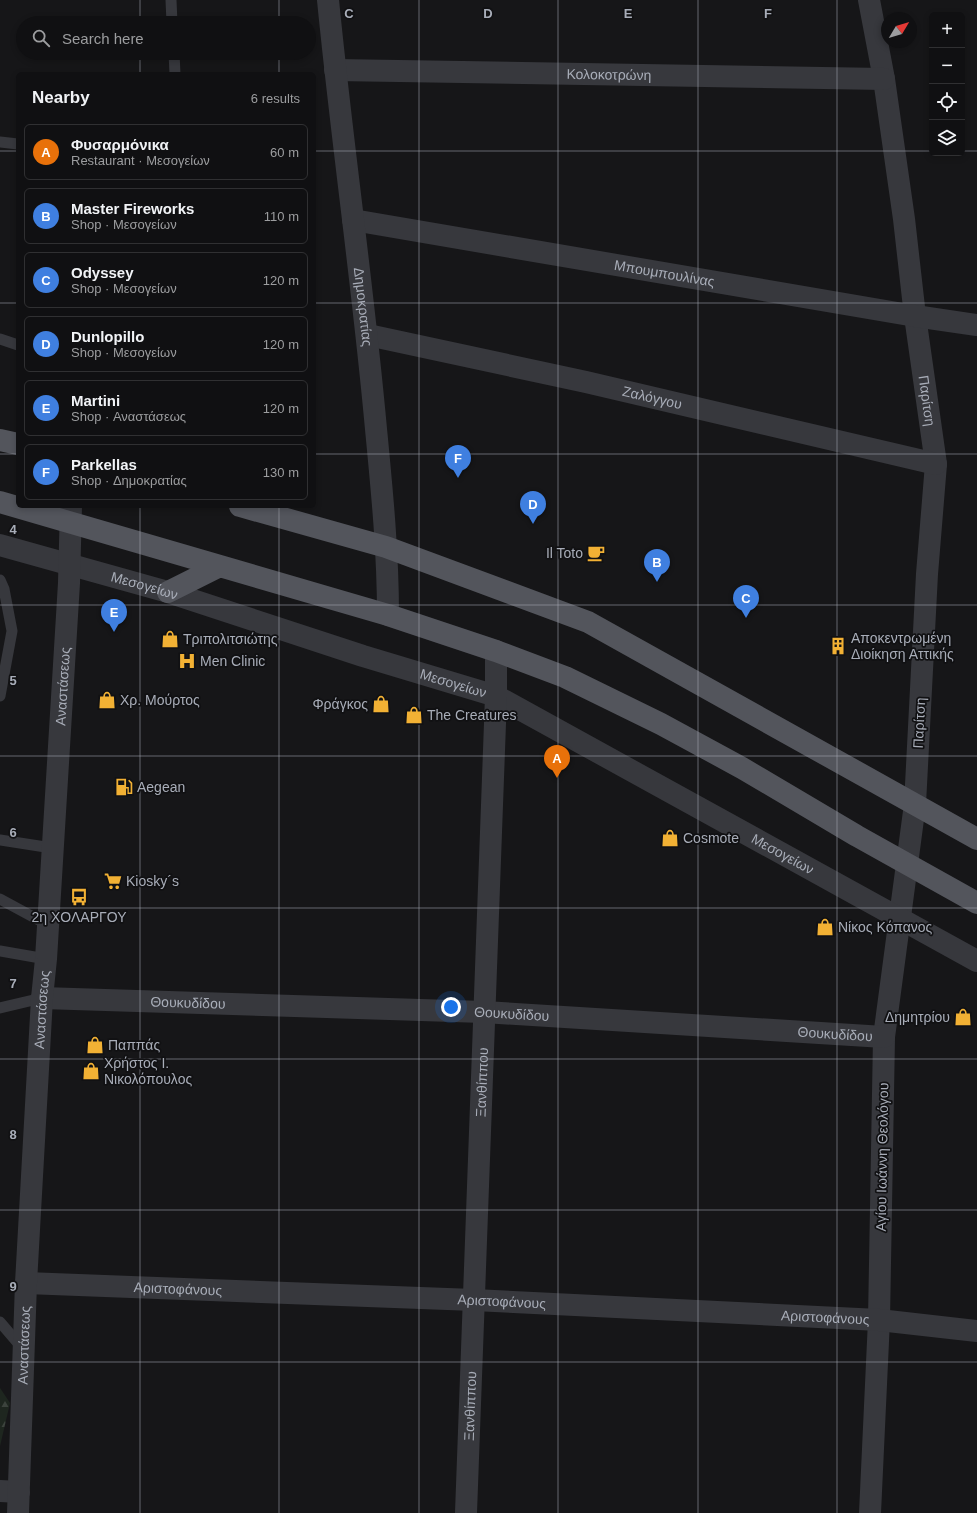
<!DOCTYPE html>
<meta charset="utf-8">
<style>
body{margin:0;font-family:Helvetica,sans-serif;background:#1e1e20;color:#f1f3f6}
.controls{position:absolute;right:12px;top:12px;display:grid;overflow:hidden;border-radius:6px;box-shadow:0 2px 6px #0003}
.controls button{width:36px;height:36px;display:grid;place-items:center;padding:0;border:0;border-bottom:1px solid #303032;background:#101012;color:#f1f3f6;font:20px sans-serif}
.compass{position:absolute;left:881px;top:12px;width:36px;height:36px;border-radius:50%;background:#101012;box-shadow:0 2px 6px #0003;rotate:52deg}
.you{position:absolute;left:451px;top:1007px;width:14px;height:14px;margin:-10px;border:3px solid #fff;border-radius:50%;background:#1a73e8;box-shadow:0 0 0 6px #1a73e833}
.badge{display:grid;place-items:center;width:26px;height:26px;border-radius:50%;background:#2563eb;color:#fff;font-size:13px;font-weight:700}
.pin{position:absolute;translate:-50% -33px;filter:drop-shadow(0 1px 2px #0008)}
.pin::after{content:'';position:absolute;top:21px;width:14px;height:12px;background:inherit;clip-path:polygon(0 0,100% 0,50% 100%)}
.list{margin:0;padding:0;list-style:none}
h2{display:flex;justify-content:space-between;align-items:center;height:52px;margin:0;padding:0 16px;font-size:17px}
h2 small{font-size:13px;font-weight:400;color:#9c9d9f}
.list li{display:grid;grid-template-columns:26px 1fr auto;gap:12px;align-items:center;box-sizing:border-box;height:56px;margin:0 8px 8px;padding:0 8px;border:1px solid #303032;border-radius:6px}
.list b{display:block;font-size:15px;white-space:nowrap}
.list p{margin:0;font-size:13px;white-space:nowrap;color:#9c9d9f}
.list em{font-size:13px;font-style:normal;color:#9c9d9f}
.icon{flex:none;width:22px;height:22px;fill:none;stroke:currentColor;stroke-width:2;stroke-linecap:round;stroke-linejoin:round}
.map{position:relative;flex:none;width:977px;height:1513px;overflow:hidden}
.search{position:absolute;background:#101012;box-shadow:0 2px 6px #0003;left:16px;top:16px;width:300px;height:44px;display:flex;align-items:center;gap:10px;box-sizing:border-box;padding:0 14px;border-radius:22px;color:#9c9d9f;font-size:15px}
.panel{position:absolute;background:#101012;box-shadow:0 2px 6px #0003;left:16px;top:72px;width:300px;height:436px;border-radius:6px}
.map>svg:first-child{display:block}
</style>
<div class="map">
<svg width="977" height="1513" viewBox="0 0 977 1513">
<defs>
<pattern id="forest-firs" width="22" height="20" patternUnits="userSpaceOnUse"><rect width="22" height="20" fill="#1e261f"/><path d="M5 1l3.5 6h-7zM16 11l3.5 6h-7z" fill="#3c433d"/></pattern>
</defs>
<rect width="100%" height="100%" fill="#161618"/>
<!-- forest -->
<path fill="url(#forest-firs)" d="M 0,1388 L 10,1403 L 0,1446 Z"/>
<g fill="none" stroke-linecap="round" stroke-linejoin="round">
<!-- service -->
<path stroke="#37383d" stroke-width="11" d="M 171,0 L 172,23
M 174,53 L 175,74
M 0,142 L 18,144
M 0,339 L 18,345
M 0,580 L 4,589 L 12,631 L 0,696
M 0,840 L 52,848
M 0,899 L 48,925
M 0,951 L 46,959
M 0,1008 L 42,998
M 0,1322 L 23,1349"/>
<!-- minor -->
<g stroke="#37383d" stroke-width="22">
<path id="s1" d="M 869,0 L 884,79 L 904,219 L 915,316 L 936,464 L 927,574 L 915,804 L 884,1037 L 879,1320 L 870,1513"/>
<path id="s2" d="M 335,70 L 884,79"/>
<path id="s3" d="M 353,220 L 915,316 L 977,325"/>
<path id="s4" d="M 368,335 L 586,382 L 936,464"/>
<path id="s5" d="M 0,545 L 168,592 L 363,656 L 496,696 L 977,961"/>
<path id="s6" d="M 42,998 L 484,1012 L 884,1037"/>
<path id="s7" d="M 26,1283 L 474,1300 L 879,1320 L 977,1331"/>
<path d="M 0,1491 L 19,1492"/>
<path id="s8" d="M 466,1513 L 496,696 L 496,651"/>
</g>
<!-- tertiary -->
<g stroke="#37383d" stroke-width="22">
<path id="s9" d="M 328,0 C 342,143 363,285 376,429 C 382,491 388,552 388,615"/>
<path id="s10" d="M 18,1513 L 26,1283 L 42,998 L 46,959 L 69,583 L 71,506"/>
</g>
<!-- primary -->
<path stroke="#53555c" stroke-width="22" d="M 0,440 L 18,444
M 0,502 L 388,615 L 496,651 L 565,677 L 661,724 L 742,768 L 857,836 L 977,903
M 240,506 L 386,547 L 588,622 L 977,839
M 168,592 L 220,566"/>
</g>
<!-- grid -->
<path fill="none" stroke="#a8adb8" stroke-width="1" stroke-opacity="0.55" d="M 140,0 L 140,23M 279,0 L 279,23M 419,0 L 419,1513M 558,0 L 558,1513M 698,0 L 698,1513M 837,0 L 837,1513M 140,53 L 140,74M 279,53 L 279,74M 0,151 L 18,151M 314,151 L 932,151M 962,151 L 977,151M 0,303 L 18,303M 314,303 L 977,303M 0,454 L 18,454M 314,454 L 977,454M 140,506 L 140,1513M 279,506 L 279,1513M 0,605 L 977,605M 0,756 L 977,756M 0,908 L 977,908M 0,1059 L 977,1059M 0,1210 L 977,1210M 0,1362 L 977,1362"/>
<!-- icons -->
<defs>
<g id="cafe-bare" transform="scale(1.38)"><path d="M-5.5-4.5H6V0H3Q3 3.5 0 3.5H-2.5Q-5.5 3.5-5.5 0ZM3-3.2v2h1.7v-2ZM-6 4.5H4V6H-6Z" fill="#f2b134" stroke="#111113" stroke-width="2.5" paint-order="stroke"/></g>
<g id="shop-bare" transform="scale(1.38)"><path d="M-5-2.5h2.3a2.7 3.5 0 0 1 5.4 0H5L5.5 6h-11ZM-1.5-2.5h3a1.5 2.3 0 0 0-3 0Z" fill="#f2b134" stroke="#111113" stroke-width="2.5" paint-order="stroke"/></g>
<g id="building-bare" transform="scale(1.38)"><path d="M-4-6H4V6H1V3H-1V6H-4ZM-2.5-4.3h1.7v1.8h-1.7ZM.8-4.3h1.7v1.8H.8ZM-2.5-1h1.7V.8h-1.7ZM.8-1h1.7V.8H.8Z" fill="#f2b134" stroke="#111113" stroke-width="2.5" paint-order="stroke"/></g>
<g id="hospital-bare" transform="scale(1.38)"><path d="M-5-5h3v3.5h4V-5h3V5h-3V1.5h-4V5h-3Z" fill="#f2b134" stroke="#111113" stroke-width="2.5" paint-order="stroke"/></g>
<g id="fuel-bare" transform="scale(1.38)"><path d="M-5.5-6h7V0h2V4h1.3V-2.5L3-4.5l.8-.8L6-3V5H2.5V1h-1V6h-7ZM-4.2-4.7v3.2H.2V-4.7Z" fill="#f2b134" stroke="#111113" stroke-width="2.5" paint-order="stroke"/></g>
<g id="supermarket-bare" transform="scale(1.38)"><path d="M-6-5.5h2.5l.6 2H6L4.5 2H-2.5L-4.4-4H-6ZM-1.5 3.2a1.3 1.3 0 1 0 .1 0ZM3 3.2a1.3 1.3 0 1 0 .1 0Z" fill="#f2b134" stroke="#111113" stroke-width="2.5" paint-order="stroke"/></g>
<g id="bus-bare" transform="scale(1.38)"><path d="M-5-6H5V4H4V6H2V4H-2V6H-4V4H-5ZM-3.5-4V0h7V-4ZM-3.5 1.2v1.5H-2V1.2ZM2 1.2v1.5H3.5V1.2Z" fill="#f2b134" stroke="#111113" stroke-width="2.5" paint-order="stroke"/></g>
</defs>
<g fill-rule="evenodd">
<use href="#cafe-bare" x="596" y="553"/>
<use href="#shop-bare" x="170" y="639"/>
<use href="#building-bare" x="838" y="646"/>
<use href="#hospital-bare" x="187" y="661"/>
<use href="#shop-bare" x="107" y="700"/>
<use href="#shop-bare" x="381" y="704"/>
<use href="#shop-bare" x="414" y="715"/>
<use href="#fuel-bare" x="124" y="787"/>
<use href="#shop-bare" x="670" y="838"/>
<use href="#supermarket-bare" x="113" y="881"/>
<use href="#bus-bare" x="79" y="897"/>
<use href="#shop-bare" x="825" y="927"/>
<use href="#shop-bare" x="963" y="1017"/>
<use href="#shop-bare" x="95" y="1045"/>
<use href="#shop-bare" x="91" y="1071"/>
</g>
<g text-anchor="middle" stroke-width="3.5" stroke-linejoin="round" paint-order="stroke">
<!-- street labels -->
<g font-size="14" fill="#a8adb8" stroke="#111113">
<text dy="5" stroke="none"><textPath href="#s2" startOffset="274">Κολοκοτρώνη</textPath></text>
<text dy="5" stroke="none"><textPath href="#s3" startOffset="316">Μπουμπουλίνας</textPath></text>
<text dy="5" stroke="none"><textPath href="#s9" startOffset="309">Δημοκρατίας</textPath></text>
<text dy="5" stroke="none"><textPath href="#s4" startOffset="291">Ζαλόγγου</textPath></text>
<text dy="5" stroke="none"><textPath href="#s1" startOffset="405">Παρίτση</textPath></text>
<text dy="5" stroke="none"><textPath href="#s5" startOffset="150">Μεσογείων</textPath></text>
<text dy="5" stroke="none"><textPath href="#s5" startOffset="474">Μεσογείων</textPath></text>
<text dy="5" stroke="none"><textPath href="#s10" startOffset="828">Αναστάσεως</textPath></text>
<text transform="translate(919 723) rotate(-87)" y="5">Παρίτση</text>
<text dy="5" stroke="none"><textPath href="#s5" startOffset="846">Μεσογείων</textPath></text>
<text dy="5" stroke="none"><textPath href="#s6" startOffset="146">Θουκυδίδου</textPath></text>
<text dy="5" stroke="none"><textPath href="#s10" startOffset="504">Αναστάσεως</textPath></text>
<text dy="5" stroke="none"><textPath href="#s6" startOffset="470">Θουκυδίδου</textPath></text>
<text dy="5" stroke="none"><textPath href="#s6" startOffset="794">Θουκυδίδου</textPath></text>
<text dy="5" stroke="none"><textPath href="#s8" startOffset="431">Ξανθίππου</textPath></text>
<text transform="translate(882 1157) rotate(-89)" y="5">Αγίου Ιωάννη Θεολόγου</text>
<text dy="5" stroke="none"><textPath href="#s7" startOffset="152">Αριστοφάνους</textPath></text>
<text dy="5" stroke="none"><textPath href="#s7" startOffset="476">Αριστοφάνους</textPath></text>
<text dy="5" stroke="none"><textPath href="#s7" startOffset="800">Αριστοφάνους</textPath></text>
<text dy="5" stroke="none"><textPath href="#s10" startOffset="168">Αναστάσεως</textPath></text>
<text dy="5" stroke="none"><textPath href="#s8" startOffset="107">Ξανθίππου</textPath></text>
</g>
<!-- poi labels -->
<g font-size="14" fill="#a8adb8" stroke="#111113" text-anchor="start">
<text x="583" y="558" text-anchor="end">Il Toto</text>
<text x="851" y="643">Αποκεντρωμένη<tspan x="851" dy="16">Διοίκηση Αττικής</tspan></text>
<text x="183" y="644">Τριπολιτσιώτης</text>
<text x="200" y="666">Men Clinic</text>
<text x="120" y="705">Χρ. Μούρτος</text>
<text x="368" y="709" text-anchor="end">Φράγκος</text>
<text x="427" y="720">The Creatures</text>
<text x="137" y="792">Aegean</text>
<text x="683" y="843">Cosmote</text>
<text x="126" y="886">Kiosky´s</text>
<text x="79" y="922" text-anchor="middle">2η ΧΟΛΑΡΓΟΥ</text>
<text x="838" y="932">Νίκος Κόπανος</text>
<text x="950" y="1022" text-anchor="end">Δημητρίου</text>
<text x="108" y="1050">Παππάς</text>
<text x="104" y="1068">Χρήστος Ι.<tspan x="104" dy="16">Νικολόπουλος</tspan></text>
</g>
</g>
<g font-size="13" text-anchor="middle" font-weight="bold" fill="#a8adb8" stroke="#111113" stroke-width="3.5" stroke-linejoin="round" paint-order="stroke">
<text x="349" y="18">C</text>
<text x="488" y="18">D</text>
<text x="628" y="18">E</text>
<text x="768" y="18">F</text>
<text x="13" y="534">4</text>
<text x="13" y="685">5</text>
<text x="13" y="837">6</text>
<text x="13" y="988">7</text>
<text x="13" y="1139">8</text>
<text x="13" y="1291">9</text>
</g>
</svg>
<div class="controls">
<button>+</button>
<button>−</button>
<button><svg class="icon" aria-label="locate" viewBox="0 0 24 24"><circle cx="12" cy="12" r="6"/><path d="M12 2v4M12 18v4M2 12h4M18 12h4"/></svg></button>
<button><svg class="icon" aria-label="layers" viewBox="0 0 24 24"><path d="M12 4l9 5-9 5-9-5zM3 14l9 5 9-5"/></svg></button>
</div>
<svg class="compass" viewBox="-18 -18 36 36"><path d="M0-13l5 13h-10z" fill="#e53935"/><path d="M0 13l5-13h-10z" fill="#9c9d9f"/></svg>
<div class="you"></div>
<div class="pin badge" style="left:557px;top:778px;background:#e8710a">A</div>
<div class="pin badge" style="left:657px;top:582px;background:#3f7fe0">B</div>
<div class="pin badge" style="left:746px;top:618px;background:#3f7fe0">C</div>
<div class="pin badge" style="left:533px;top:524px;background:#3f7fe0">D</div>
<div class="pin badge" style="left:114px;top:632px;background:#3f7fe0">E</div>
<div class="pin badge" style="left:458px;top:478px;background:#3f7fe0">F</div>
<div class="search"><svg class="icon" aria-label="search" viewBox="0 0 24 24"><circle cx="10" cy="10" r="6"/><path d="M15 15l6 6"/></svg>Search here</div>
<section class="panel">
<h2>Nearby<small>6 results</small></h2>
<ul class="list">
<li><span class="badge" style="background:#e8710a">A</span><div><b>Φυσαρμόνικα</b><p>Restaurant · Μεσογείων</p></div><em>60 m</em></li>
<li><span class="badge" style="background:#3f7fe0">B</span><div><b>Master Fireworks</b><p>Shop · Μεσογείων</p></div><em>110 m</em></li>
<li><span class="badge" style="background:#3f7fe0">C</span><div><b>Odyssey</b><p>Shop · Μεσογείων</p></div><em>120 m</em></li>
<li><span class="badge" style="background:#3f7fe0">D</span><div><b>Dunlopillo</b><p>Shop · Μεσογείων</p></div><em>120 m</em></li>
<li><span class="badge" style="background:#3f7fe0">E</span><div><b>Martini</b><p>Shop · Αναστάσεως</p></div><em>120 m</em></li>
<li><span class="badge" style="background:#3f7fe0">F</span><div><b>Parkellas</b><p>Shop · Δημοκρατίας</p></div><em>130 m</em></li>
</ul>
</section>
</div>
